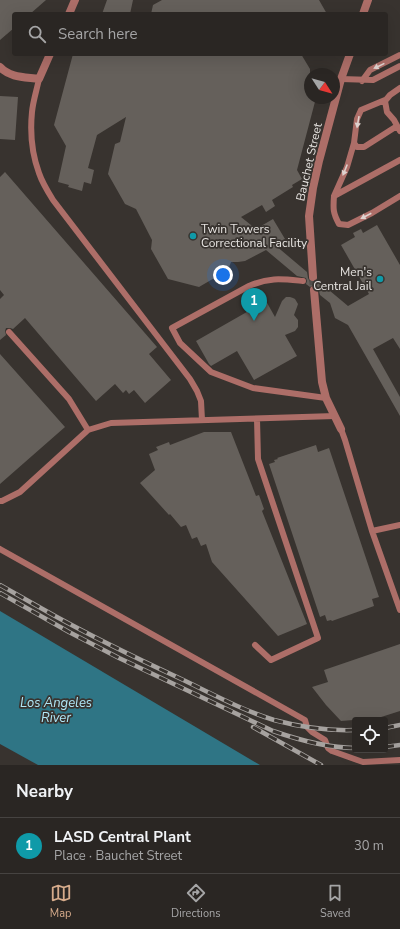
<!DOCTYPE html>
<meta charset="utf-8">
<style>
body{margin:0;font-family:"Nunito Sans",sans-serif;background:#363230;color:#f1f3f6}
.controls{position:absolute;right:12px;bottom:12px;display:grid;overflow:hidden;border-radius:4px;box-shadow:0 4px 16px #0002}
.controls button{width:36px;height:36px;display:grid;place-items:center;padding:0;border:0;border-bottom:1px solid #464341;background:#2a2623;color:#f1f3f6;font:20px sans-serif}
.compass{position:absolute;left:304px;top:68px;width:36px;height:36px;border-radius:50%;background:#2a2623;box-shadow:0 4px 16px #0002;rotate:126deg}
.you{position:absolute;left:223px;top:275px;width:14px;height:14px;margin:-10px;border:3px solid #fff;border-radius:50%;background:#1a73e8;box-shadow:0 0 0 6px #1a73e833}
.badge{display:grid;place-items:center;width:26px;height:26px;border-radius:50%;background:#d6ab8b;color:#fff;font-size:13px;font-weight:700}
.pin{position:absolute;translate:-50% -33px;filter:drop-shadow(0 1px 2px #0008)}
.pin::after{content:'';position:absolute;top:21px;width:14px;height:12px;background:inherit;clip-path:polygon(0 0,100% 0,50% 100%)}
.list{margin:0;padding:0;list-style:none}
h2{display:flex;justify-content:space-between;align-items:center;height:52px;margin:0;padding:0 16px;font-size:17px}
h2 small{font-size:13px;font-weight:400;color:#a5a5a6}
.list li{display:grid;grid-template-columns:26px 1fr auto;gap:12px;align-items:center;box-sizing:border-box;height:56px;padding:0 16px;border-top:1px solid #464341}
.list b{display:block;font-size:15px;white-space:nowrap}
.list p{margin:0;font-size:13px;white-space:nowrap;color:#a5a5a6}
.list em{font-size:13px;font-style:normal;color:#a5a5a6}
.icon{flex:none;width:22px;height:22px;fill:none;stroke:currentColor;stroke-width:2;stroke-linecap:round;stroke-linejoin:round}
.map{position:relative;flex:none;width:400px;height:765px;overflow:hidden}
.search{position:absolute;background:#2a2623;box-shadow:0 4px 16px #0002;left:12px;right:12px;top:12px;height:44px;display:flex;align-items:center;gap:10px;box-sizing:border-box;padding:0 14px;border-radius:4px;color:#a5a5a6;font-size:15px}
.sheet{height:108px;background:#2a2623}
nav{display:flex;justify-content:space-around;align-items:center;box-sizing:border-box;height:56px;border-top:1px solid #464341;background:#2a2623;font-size:11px;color:#a5a5a6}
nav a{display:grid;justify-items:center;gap:2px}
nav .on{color:#d6ab8b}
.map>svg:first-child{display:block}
</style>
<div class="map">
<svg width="400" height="765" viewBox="0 0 400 765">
<rect width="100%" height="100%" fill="#38332f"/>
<!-- water -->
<path fill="#2f7585" d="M 0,611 L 260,765 L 38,765 L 0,744 Z"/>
<!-- building -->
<path fill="#65605b" d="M 0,0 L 46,0 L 30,14 L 14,14 L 14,28 L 0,40 Z
M 107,0 L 133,0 L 130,14 L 102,14 Z
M 162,0 L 319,0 L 327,14 L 151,14 L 153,5 Z
M 73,54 L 301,54 L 310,69 L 310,98 L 316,98 L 297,170 L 302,179 L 292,185 L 293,187 L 272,200 L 275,206 L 266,212 L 262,205 L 241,217 L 256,229 L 273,219 L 285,239 L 275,245 L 307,272 L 308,278 L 310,282 L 314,282 L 317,280 L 348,306 L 369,294 L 341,245 L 355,237 L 353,233 L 361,229 L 363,233 L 377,225 L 400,265 L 400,349 L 393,338 L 373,349 L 400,397 L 400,416 L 348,325 L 335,318 L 330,303 L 320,295 L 318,287 L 314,285 L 310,287 L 306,284 L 307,281 L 306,278 L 297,276 L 266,250 L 245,261 L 238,262 L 231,262 L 228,270 L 199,287 L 168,279 L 151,249 L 152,240 L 136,209 L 125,204 L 108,174 L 115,144 L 120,142 L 126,117 L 97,135 L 88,168 L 94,170 L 91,184 L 84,182 L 82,191 L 68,187 L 69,185 L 58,182 L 66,146 L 54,125 Z
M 0,96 L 18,97 L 15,140 L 0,139 Z
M 5,172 L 157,347 L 149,354 L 171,380 L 145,403 L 134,390 L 129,394 L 126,390 L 123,393 L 115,384 L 96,401 L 25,318 L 13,329 L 10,328 L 6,328 L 5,331 L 6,335 L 0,340 L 0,299 L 4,295 L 0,290 L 0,177 Z
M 286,297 L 290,297 L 293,298 L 295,299 L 298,304 L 297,307 L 294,315 L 298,320 L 298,327 L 295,331 L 285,335 L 297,356 L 254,380 L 237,351 L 211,366 L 209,364 L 196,341 L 266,301 L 275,317 L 282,301 Z
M 0,354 L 65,427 L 0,484 Z
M 204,432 L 231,432 L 256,496 L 259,495 L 264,509 L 262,511 L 307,624 L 278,636 L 212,562 L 206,544 L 201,546 L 197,537 L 192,539 L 186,525 L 181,527 L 170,514 L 169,515 L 140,483 L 155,470 L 149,454 L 158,450 L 156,447 L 169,442 L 170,445 Z
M 316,445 L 318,452 L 329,448 L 379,597 L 372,599 L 374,606 L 332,621 L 331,620 L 327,621 L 325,615 L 320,617 L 269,464 L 275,462 L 274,460 L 278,459 L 277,458 Z
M 400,644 L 400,711 L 378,718 L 341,721 L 326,705 L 312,687 L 328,682 L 324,670 Z"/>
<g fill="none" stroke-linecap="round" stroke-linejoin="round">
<!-- street-tunnel -->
<path stroke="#524e4a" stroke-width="8" stroke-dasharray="8 4" stroke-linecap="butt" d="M 313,277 L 314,290"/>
<!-- lane -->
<path stroke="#ad6e68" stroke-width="6" d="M 39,79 C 37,89 33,101 32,112 C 30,132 32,154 39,173 C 42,182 48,192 53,200 L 190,379 L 197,391 L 201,401 L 202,420
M 341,79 L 373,80 L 400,66
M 362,81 L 370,70 L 400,55
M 400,88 L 390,95 L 385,101 L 387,112 L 394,120 L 400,131
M 385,100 L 361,110 L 357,119 L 354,143 L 357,147 L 364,147 L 397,126
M 400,160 L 334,196 C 333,209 333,213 339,224 L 348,225 L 372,213 L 400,196
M 334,196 L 347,167 L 354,143
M 303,281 C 282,279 269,277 249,286 L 172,328 L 180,343 L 211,372 L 253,388 L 326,398
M 9,332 L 69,399 L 88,430
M 341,429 L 345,440 L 372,531 L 400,610
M 0,501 L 2,501 L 20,492 L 88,430 L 111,423 L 335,416
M 372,531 L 400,525
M 0,549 L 305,720 L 307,727 L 312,732 L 325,740 L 328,748 L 332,751 L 363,762 L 400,760
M 255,645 L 271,660 L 318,638 L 258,459 L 257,419"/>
<!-- street -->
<path stroke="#ad6e68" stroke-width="8" d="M 69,14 L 75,0
M 363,14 L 368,0
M 0,67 C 10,78 25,77 39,79 L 50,54
M 313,277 L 309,216 L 313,188 L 319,161 L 341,79 L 350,54
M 314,290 L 322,382 L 326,398 L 341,429"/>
<!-- rail casing -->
<g stroke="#a6a29f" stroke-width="4.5">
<path id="rail" d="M 0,585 C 18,595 37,606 55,616 C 95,638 136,658 177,677 C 209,692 241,710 274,720 C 300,727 328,731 355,730
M 0,593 L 69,632 L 119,658 L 273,731 C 299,740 327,748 355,748
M 253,727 L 321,765
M 385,728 L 400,725
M 385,747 L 400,745"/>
</g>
<!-- rail -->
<use href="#rail" stroke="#38332f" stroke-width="3" stroke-dasharray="9" stroke-linecap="butt"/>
</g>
<!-- one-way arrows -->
<defs><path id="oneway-solid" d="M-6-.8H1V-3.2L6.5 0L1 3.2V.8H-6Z"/></defs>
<g fill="#ded2cf">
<use href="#oneway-solid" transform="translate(379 66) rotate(154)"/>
<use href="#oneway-solid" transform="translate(358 122) rotate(100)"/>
<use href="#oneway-solid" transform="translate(345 170) rotate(112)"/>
<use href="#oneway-solid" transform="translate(366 216) rotate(153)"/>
</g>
<!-- markers -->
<g fill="#0f9aa8" stroke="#38332f" stroke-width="1.5">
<circle cx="193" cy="236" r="4"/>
<circle cx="380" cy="279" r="4"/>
</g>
<g text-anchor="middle" stroke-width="3.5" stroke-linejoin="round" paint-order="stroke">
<!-- street labels -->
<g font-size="12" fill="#e7e4e1" stroke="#38332f">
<text transform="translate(309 162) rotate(-77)" y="4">Bauchet Street</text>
</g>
<!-- poi labels -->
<g font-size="12" fill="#e7e4e1" stroke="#38332f" text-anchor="start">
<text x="201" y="233">Twin Towers<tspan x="201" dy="14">Correctional Facility</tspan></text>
<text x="372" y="276" text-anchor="end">Men's<tspan x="372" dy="14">Central Jail</tspan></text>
</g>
<!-- water labels -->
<g font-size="13" font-style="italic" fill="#afe7f7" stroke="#38332f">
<text x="56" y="707">Los Angeles<tspan x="56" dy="15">River</tspan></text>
</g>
</g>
</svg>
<div class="controls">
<button><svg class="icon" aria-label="locate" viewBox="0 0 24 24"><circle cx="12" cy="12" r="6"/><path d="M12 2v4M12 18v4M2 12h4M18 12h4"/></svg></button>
</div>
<svg class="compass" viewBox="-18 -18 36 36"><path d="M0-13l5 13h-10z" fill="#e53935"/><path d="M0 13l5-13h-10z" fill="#a5a5a6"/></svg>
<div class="you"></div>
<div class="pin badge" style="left:254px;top:321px;background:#0f9aa8">1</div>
<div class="search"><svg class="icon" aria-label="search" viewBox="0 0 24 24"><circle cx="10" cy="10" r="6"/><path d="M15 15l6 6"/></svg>Search here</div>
</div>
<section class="sheet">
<h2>Nearby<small></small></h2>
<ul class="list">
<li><span class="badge" style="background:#0f9aa8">1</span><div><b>LASD Central Plant</b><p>Place · Bauchet Street</p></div><em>30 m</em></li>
</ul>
</section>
<nav>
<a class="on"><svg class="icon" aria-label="map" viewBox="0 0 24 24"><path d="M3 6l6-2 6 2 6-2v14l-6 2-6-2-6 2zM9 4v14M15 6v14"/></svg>Map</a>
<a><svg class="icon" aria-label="directions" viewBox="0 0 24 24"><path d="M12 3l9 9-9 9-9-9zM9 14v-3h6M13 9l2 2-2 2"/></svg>Directions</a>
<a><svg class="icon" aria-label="saved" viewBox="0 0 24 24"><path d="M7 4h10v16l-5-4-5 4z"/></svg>Saved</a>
</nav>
